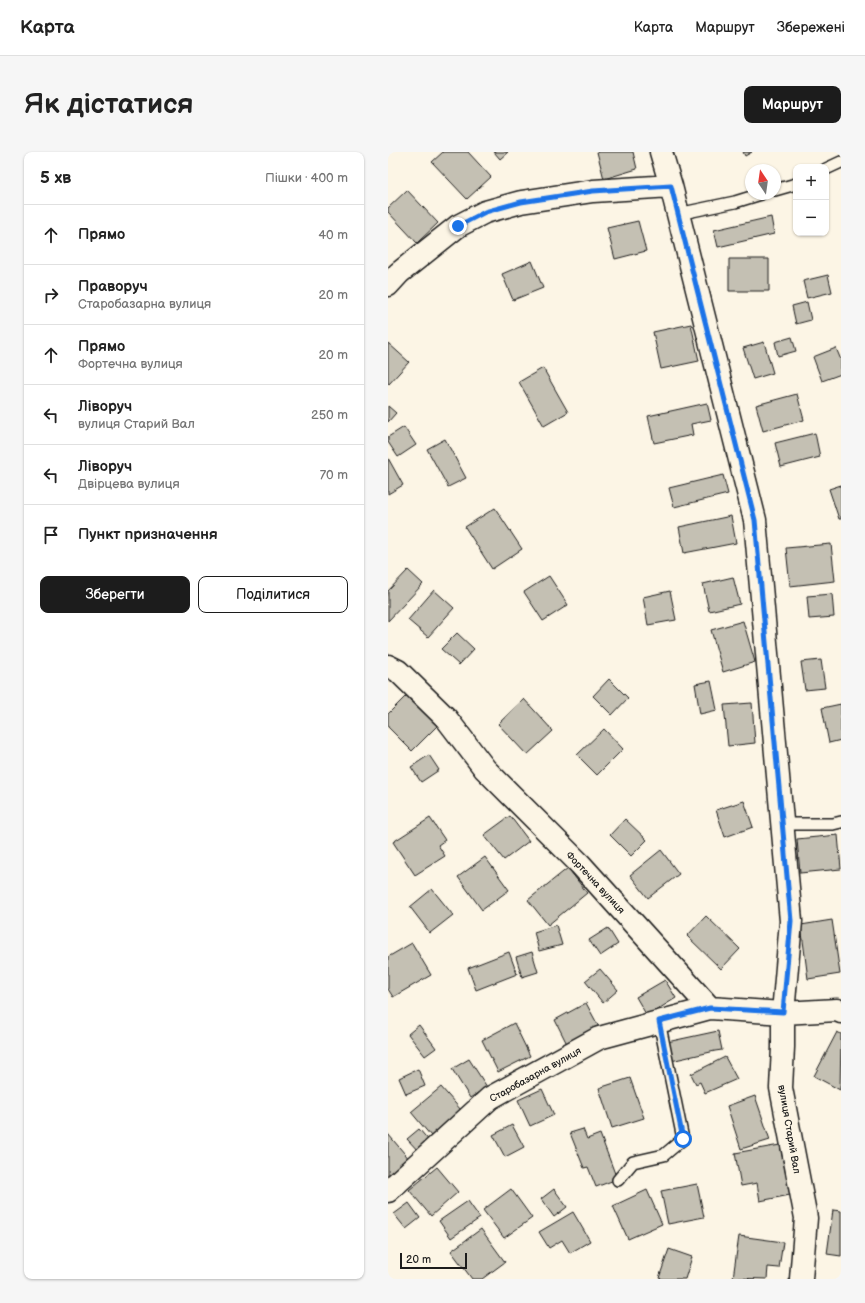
<!DOCTYPE html>
<html lang="uk">
<meta charset="utf-8">
<style>
body{margin:0;font-family:"Balsamiq Sans",sans-serif;background:#f6f6f6;color:#222}
.controls{position:absolute;right:12px;top:12px;display:grid;overflow:hidden;border-radius:8px;box-shadow:0 1px 3px #0004}
.controls button{width:36px;height:36px;display:grid;place-items:center;padding:0;border:0;border-bottom:1px solid #e0e0e0;background:#fff;color:#222;font:20px sans-serif}
.compass{position:absolute;left:357px;top:12px;width:36px;height:36px;border-radius:50%;background:#fff;box-shadow:0 1px 3px #0004;rotate:347deg}
.scale{position:absolute;left:12px;bottom:10px;width:67px;box-sizing:border-box;padding-left:4px;border:2px solid #1c1c1c;border-top:0;font-size:11px;line-height:14px;white-space:nowrap;color:#1c1c1c;-webkit-text-stroke:3px #fcf5e5;paint-order:stroke}
.stop{position:absolute;width:12px;height:12px;margin:-9px;border:3px solid #1a73e8;border-radius:50%;background:#fff}
.stop.end{background:#1a73e8;border-color:#fff;box-shadow:0 1px 4px #0008}
.list{margin:0;padding:0;list-style:none}
h2{display:flex;justify-content:space-between;align-items:center;height:52px;margin:0;padding:0 16px;font-size:17px}
h2 small{font-size:13px;font-weight:400;color:#767676}
.list li{display:grid;grid-template-columns:26px 1fr auto;gap:12px;align-items:center;box-sizing:border-box;height:60px;padding:0 16px;border-top:1px solid #e0e0e0}
.list b{display:block;font-size:15px;white-space:nowrap}
.list p{margin:0;font-size:13px;white-space:nowrap;color:#767676}
.list em{font-size:13px;font-style:normal;color:#767676}
.actions{display:flex;gap:8px;padding:12px 16px}
.actions a{flex:1;padding:9px 0;border:1px solid #1c1c1c;border-radius:8px;text-align:center;font-size:14px;color:#1c1c1c}
.actions .main{background:#1c1c1c;color:#fff}
.icon{flex:none;width:22px;height:22px;fill:none;stroke:currentColor;stroke-width:2;stroke-linecap:round;stroke-linejoin:round}
.map{position:relative;flex:none;width:453px;height:1127px;overflow:hidden;border-radius:8px}
header{display:flex;align-items:center;gap:24px;box-sizing:border-box;height:56px;padding:0 20px;background:#fff;border-bottom:1px solid #e0e0e0}
header strong{font-size:19px}
nav{display:flex;gap:22px;margin-inline-start:auto;font-size:14px}
.intro{display:flex;align-items:center;justify-content:space-between;box-sizing:border-box;height:96px;padding:0 24px}
h1{margin:0;font-size:28px}
.button{padding:10px 18px;border-radius:8px;background:#1c1c1c;color:#fff;font-size:14px;font-weight:700}
main{display:flex;gap:24px;padding:0 24px}
aside{flex:1;background:#fff;border-radius:8px;box-shadow:0 1px 3px #0004}
.map>svg:first-child{display:block}
</style>
<header>
<strong>Карта</strong>
<nav><a>Карта</a><a>Маршрут</a><a>Збережені</a></nav>
</header>
<div class="intro"><h1>Як дістатися</h1><a class="button">Маршрут</a></div>
<main>
<aside>
<h2>5 хв<small>Пішки · 400 m</small></h2>
<ul class="list">
<li><svg class="icon" aria-label="ahead" viewBox="0 0 24 24"><path d="M12 20V5M6 11l6-6 6 6"/></svg><div><b>Прямо</b></div><em>40 m</em></li>
<li><svg class="icon" aria-label="right" viewBox="0 0 24 24"><path d="M7 20v-9h11M14 6l5 5-5 5"/></svg><div><b>Праворуч</b><p>Старобазарна вулиця</p></div><em>20 m</em></li>
<li><svg class="icon" aria-label="ahead" viewBox="0 0 24 24"><path d="M12 20V5M6 11l6-6 6 6"/></svg><div><b>Прямо</b><p>Фортечна вулиця</p></div><em>20 m</em></li>
<li><svg class="icon" aria-label="left" viewBox="0 0 24 24"><path d="M17 20v-9H6M10 6l-5 5 5 5"/></svg><div><b>Ліворуч</b><p>вулиця Старий Вал</p></div><em>250 m</em></li>
<li><svg class="icon" aria-label="left" viewBox="0 0 24 24"><path d="M17 20v-9H6M10 6l-5 5 5 5"/></svg><div><b>Ліворуч</b><p>Двірцева вулиця</p></div><em>70 m</em></li>
<li><svg class="icon" aria-label="arrive" viewBox="0 0 24 24"><path d="M6 21V4h12l-3 4 3 4H6"/></svg><div><b>Пункт призначення</b></div></li>
</ul>
<div class="actions"><a class="main">Зберегти</a><a>Поділитися</a></div>
</aside>
<div class="map">
<svg width="453" height="1127" viewBox="0 0 453 1127">
<rect width="100%" height="100%" fill="#fcf5e5"/>
<filter id="ink" filterUnits="userSpaceOnUse"><feTurbulence type="fractalNoise" baseFrequency=".025" numOctaves="2"/><feDisplacementMap in="SourceGraphic" scale="8" xChannelSelector="R" yChannelSelector="G"/><feConvolveMatrix kernelMatrix="1 2 1 2 8 2 1 2 1" color-interpolation-filters="sRGB"/></filter>
<g filter="url(#ink)">
<!-- building -->
<path fill="#c4c0b3" stroke="#1c1c1c" d="M 55,0 L 80,0 L 103,25 L 79,47 L 44,10 Z
M 106,0 L 120,0 L 112,7 Z
M 209,0 L 245,0 L 249,17 L 216,27 Z
M 355,0 L 364,0 L 357,4 Z
M 19,38 L 50,71 L 29,91 L 0,60 L 0,56 Z
M 383,65 L 386,82 L 330,95 L 326,78 Z
M 250,69 L 258,99 L 227,107 L 219,76 Z
M 341,107 L 381,107 L 381,139 L 341,139 Z
M 144,109 L 155,136 L 125,148 L 114,122 Z
M 440,123 L 444,140 L 419,146 L 415,129 Z
M 419,150 L 423,168 L 408,172 L 404,154 Z
M 303,172 L 311,209 L 273,217 L 265,180 Z
M 404,185 L 408,199 L 390,204 L 387,190 Z
M 376,190 L 385,221 L 365,227 L 355,196 Z
M 0,191 L 21,210 L 1,232 L 0,231 Z
M 448,196 L 453,208 L 453,222 L 434,229 L 425,205 Z
M 155,216 L 180,260 L 156,274 L 131,230 Z
M 409,242 L 416,268 L 375,279 L 368,253 Z
M 319,251 L 323,268 L 303,272 L 305,283 L 266,291 L 260,264 Z
M 0,254 L 8,261 L 0,270 Z
M 16,275 L 28,293 L 10,305 L 0,290 L 0,285 Z
M 427,281 L 432,305 L 393,315 L 387,291 Z
M 57,287 L 78,326 L 60,335 L 39,297 Z
M 0,306 L 15,333 L 0,342 Z
M 335,323 L 340,342 L 286,355 L 281,336 Z
M 453,333 L 453,367 L 451,367 L 441,337 Z
M 107,356 L 134,397 L 104,417 L 77,375 Z
M 343,364 L 348,391 L 296,401 L 291,375 Z
M 443,392 L 447,429 L 402,434 L 398,396 Z
M 20,418 L 35,432 L 0,469 L 0,439 Z
M 161,424 L 180,453 L 155,469 L 136,440 Z
M 345,425 L 352,452 L 321,459 L 315,432 Z
M 46,438 L 66,456 L 40,485 L 20,468 Z
M 282,439 L 288,468 L 260,473 L 255,445 Z
M 444,442 L 446,465 L 421,467 L 419,444 Z
M 355,469 L 367,510 L 335,520 L 323,478 Z
M 69,481 L 86,497 L 71,513 L 53,497 Z
M 433,508 L 437,536 L 417,538 L 413,510 Z
M 221,527 L 240,546 L 224,563 L 205,544 Z
M 323,529 L 329,558 L 312,562 L 307,532 Z
M 21,541 L 52,571 L 24,599 L 0,575 L 0,562 Z
M 136,547 L 165,579 L 139,603 L 110,572 Z
M 364,551 L 367,591 L 340,594 L 336,553 Z
M 453,552 L 453,588 L 441,591 L 434,556 Z
M 216,577 L 235,597 L 209,623 L 189,603 Z
M 41,603 L 51,618 L 33,630 L 23,615 Z
M 356,649 L 365,675 L 337,685 L 328,658 Z
M 122,664 L 141,689 L 116,708 L 96,683 Z
M 42,666 L 57,688 L 50,693 L 57,704 L 27,723 L 5,690 Z
M 237,667 L 259,688 L 243,704 L 222,683 Z
M 450,683 L 453,717 L 412,721 L 409,687 Z
M 273,698 L 291,722 L 260,746 L 242,723 Z
M 97,705 L 121,738 L 94,758 L 70,725 Z
M 180,716 L 199,741 L 160,773 L 140,748 Z
M 44,737 L 65,763 L 42,781 L 22,755 Z
M 318,764 L 352,797 L 333,817 L 299,784 Z
M 444,768 L 452,822 L 420,827 L 413,773 Z
M 168,773 L 174,793 L 151,799 L 146,780 Z
M 220,776 L 230,792 L 212,804 L 201,788 Z
M 24,791 L 43,823 L 5,845 L 0,837 L 0,805 Z
M 121,800 L 129,822 L 88,838 L 80,816 Z
M 144,800 L 150,820 L 134,825 L 128,805 Z
M 212,817 L 230,838 L 215,851 L 197,829 Z
M 277,828 L 288,846 L 259,864 L 248,845 Z
M 198,851 L 212,877 L 180,894 L 167,868 Z
M 126,871 L 142,904 L 110,920 L 94,888 Z
M 31,873 L 48,896 L 37,904 L 20,882 Z
M 330,879 L 334,898 L 327,899 L 283,909 L 279,890 Z
M 449,880 L 453,882 L 452,938 L 426,924 Z
M 337,905 L 349,927 L 317,941 L 312,930 L 308,932 L 303,922 Z
M 81,907 L 99,935 L 82,946 L 64,917 Z
M 30,917 L 37,934 L 18,942 L 11,926 Z
M 242,926 L 256,966 L 224,976 L 211,936 Z
M 53,935 L 73,958 L 43,984 L 23,960 Z
M 154,937 L 166,963 L 142,974 L 130,948 Z
M 367,944 L 382,988 L 353,997 L 339,954 Z
M 124,973 L 136,995 L 117,1005 L 105,983 Z
M 31,977 L 43,991 L 32,1001 L 19,987 Z
M 195,977 L 199,987 L 212,982 L 229,1027 L 208,1035 L 200,1015 L 196,1016 L 182,981 Z
M 0,982 L 22,1008 L 0,1026 Z
M 392,993 L 402,1043 L 372,1049 L 369,1031 L 353,1034 L 347,1001 Z
M 49,1015 L 70,1040 L 43,1064 L 21,1038 Z
M 309,1032 L 316,1065 L 280,1072 L 273,1039 Z
M 123,1037 L 144,1066 L 116,1086 L 95,1058 Z
M 166,1037 L 179,1055 L 166,1065 L 153,1047 Z
M 259,1038 L 274,1072 L 240,1087 L 225,1054 Z
M 80,1049 L 92,1066 L 63,1086 L 51,1069 Z
M 21,1051 L 32,1066 L 18,1077 L 6,1062 Z
M 445,1058 L 453,1059 L 453,1104 L 439,1102 Z
M 185,1060 L 202,1089 L 182,1101 L 174,1088 L 161,1096 L 151,1080 Z
M 93,1077 L 117,1110 L 94,1127 L 84,1127 L 63,1099 Z
M 351,1084 L 395,1090 L 391,1116 L 380,1115 L 379,1127 L 345,1126 Z
M 281,1097 L 304,1105 L 297,1127 L 275,1127 L 271,1126 Z"/>
<g fill="none" stroke-linecap="round" stroke-linejoin="round">
<!-- service casing -->
<g stroke="#1c1c1c" stroke-width="14">
<path id="service" d="M 438,17 L 453,10
M 387,38 L 408,32
M 290,62 L 347,50 L 373,42
M 394,672 L 445,672 L 453,670
M 230,1028 L 245,1010 L 276,1003 L 295,987 L 271,869"/>
</g>
<!-- minor casing -->
<g stroke="#1c1c1c" stroke-width="25">
<path id="minor" d="M 273,0 L 283,34 L 367,368 L 403,769 L 395,861 L 395,895 L 393,936 L 418,1066 L 413,1127
M 0,133 L 11,121 L 70,74 L 97,60 L 133,50 L 205,39 L 283,34
M 0,514 L 10,519 L 58,566 L 97,617 L 192,712 L 322,856 L 395,861 L 449,858 L 453,860
M 0,1039 L 102,946 L 211,886 L 322,856"/>
</g>
<!-- service -->
<use href="#service" stroke="#fcf5e5" stroke-width="11"/>
<!-- minor -->
<use href="#minor" stroke="#fcf5e5" stroke-width="22"/>
</g>
</g>
<g fill="none" stroke-linecap="round" stroke-linejoin="round" filter="url(#ink)">
<!-- route -->
<path stroke="#1a73e8" stroke-width="5" d="M 70,74 L 97,60 L 133,50 L 205,39 L 283,34 L 367,368 L 403,769 L 395,860 L 322,856 L 271,869 L 295,987"/>
</g>
<g text-anchor="middle" stroke-width="3" stroke-linejoin="round" paint-order="stroke">
<!-- street labels -->
<g font-size="10" fill="#1c1c1c" stroke="#fcf5e5">
<text transform="translate(208 730) rotate(47)" y="4">Фортечна вулиця</text>
<text transform="translate(147 922) rotate(-29)" y="4">Старобазарна вулиця</text>
<text transform="translate(402 977) rotate(80)" y="4">вулиця Старий Вал</text>
</g>
</g>
</svg>
<div class="controls">
<button>+</button>
<button>−</button>
</div>
<svg class="compass" viewBox="-18 -18 36 36"><path d="M0-13l5 13h-10z" fill="#e53935"/><path d="M0 13l5-13h-10z" fill="#767676"/></svg>
<div class="scale">20 m</div>
<div class="stop" style="left:295px;top:987px"></div>
<div class="stop end" style="left:70px;top:74px"></div>
</div>
</main>
